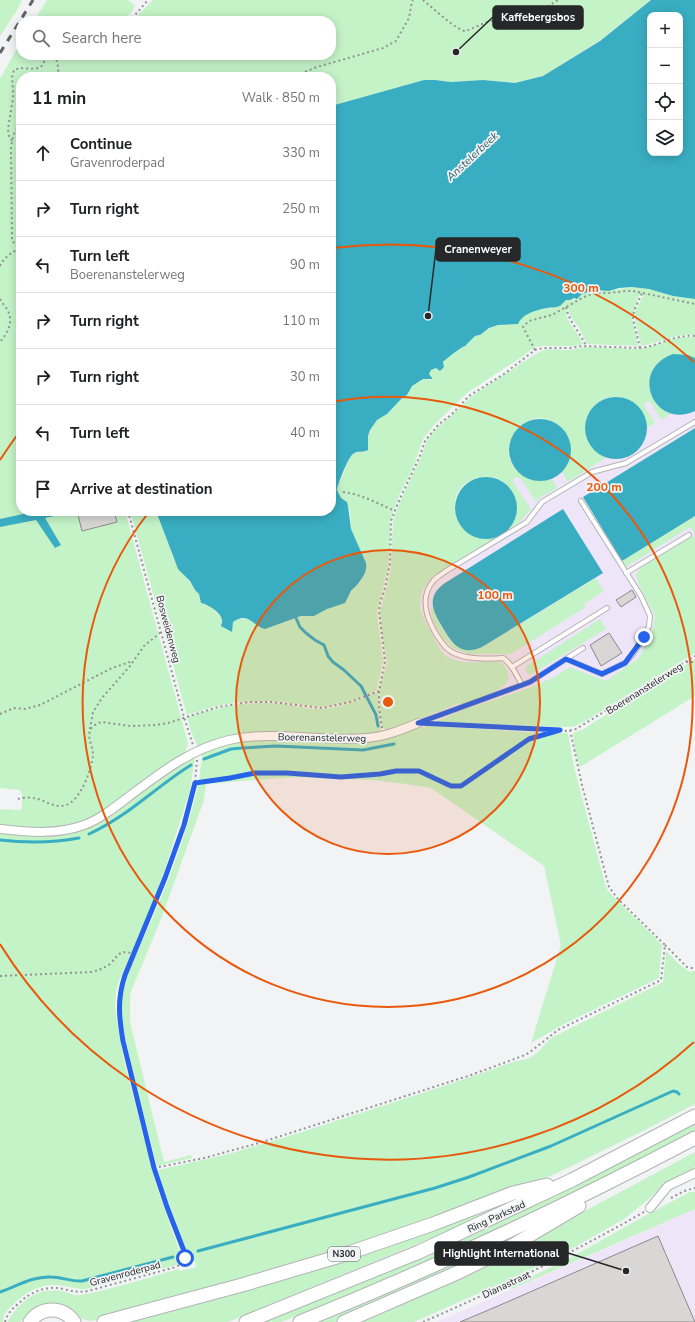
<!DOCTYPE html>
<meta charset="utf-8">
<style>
body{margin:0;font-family:"Nunito Sans",sans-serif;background:#f2f2f2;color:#202124}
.controls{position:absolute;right:12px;top:12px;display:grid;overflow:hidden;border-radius:8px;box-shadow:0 2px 10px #0003}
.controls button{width:36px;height:36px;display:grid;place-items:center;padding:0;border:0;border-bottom:1px solid #e0e0e0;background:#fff;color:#202124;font:20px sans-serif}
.stop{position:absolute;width:12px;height:12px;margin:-9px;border:3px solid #2563eb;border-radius:50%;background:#fff}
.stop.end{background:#2563eb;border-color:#fff;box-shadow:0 1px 4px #0008}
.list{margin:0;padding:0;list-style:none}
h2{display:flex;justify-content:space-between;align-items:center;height:52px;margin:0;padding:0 16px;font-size:17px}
h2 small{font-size:13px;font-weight:400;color:#757577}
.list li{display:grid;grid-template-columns:26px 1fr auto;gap:12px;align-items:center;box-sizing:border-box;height:56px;padding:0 16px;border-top:1px solid #e0e0e0}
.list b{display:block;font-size:15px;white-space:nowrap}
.list p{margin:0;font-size:13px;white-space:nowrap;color:#757577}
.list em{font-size:13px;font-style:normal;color:#757577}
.icon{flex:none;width:22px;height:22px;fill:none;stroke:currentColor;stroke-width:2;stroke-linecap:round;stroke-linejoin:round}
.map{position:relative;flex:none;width:695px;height:1322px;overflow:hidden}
.search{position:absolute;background:#fff;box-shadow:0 2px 10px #0003;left:16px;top:16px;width:320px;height:44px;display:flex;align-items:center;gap:10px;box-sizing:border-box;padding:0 14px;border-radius:16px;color:#757577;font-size:15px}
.panel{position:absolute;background:#fff;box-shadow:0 2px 10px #0003;left:16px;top:72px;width:320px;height:444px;border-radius:16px}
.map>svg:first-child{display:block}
</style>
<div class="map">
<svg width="695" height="1322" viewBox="0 0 695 1322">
<rect width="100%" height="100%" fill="#f2f3f5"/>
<!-- industrial -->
<path fill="#efe5f9" d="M 695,342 L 695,650 L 572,727 L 468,721 L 460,701 L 396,595 L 445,528 Z
M 695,1209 L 695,1322 L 437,1322 L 612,1246 Z"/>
<!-- green -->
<path fill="#c4f3c8" d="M 0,0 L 22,0 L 17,10 L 0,36 Z
M 47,0 L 128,0 L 135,6 L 131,13 L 122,21 L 34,21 Z
M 153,0 L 651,0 L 599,41 L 543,76 L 515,83 L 483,80 L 451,82 L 435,80 L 424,80 L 331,106 L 331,77 L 21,77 L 21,511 L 77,511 L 117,522 L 114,511 L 125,511 L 188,743 L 185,753 L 104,810 C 69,831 39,829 0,825 L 0,809 L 20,810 L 22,808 L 22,794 L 20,790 L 0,788 L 0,79 L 21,41 L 21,55 L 331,55 L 331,21 L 132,21 Z
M 632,287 L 649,289 L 673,296 L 695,299 L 695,335 C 676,333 659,343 641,346 L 635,320 L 635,312 L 643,296 L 639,295 L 632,317 L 638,346 L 587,344 L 578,326 L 570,316 L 569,310 L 566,311 C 566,323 579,333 583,344 L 574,346 L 541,346 L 535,347 L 523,356 L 467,393 L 435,424 L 423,439 L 413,468 L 399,496 L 390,521 L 390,547 L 388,568 L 377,612 L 383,661 L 377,690 L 367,695 L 359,682 L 343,667 L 333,660 L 329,655 L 324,643 C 311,637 303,630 297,618 L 301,616 L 312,616 L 331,607 L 345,603 L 350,593 L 361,581 L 366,570 L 366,565 L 351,529 L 350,511 L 346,501 L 341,498 L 337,490 C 338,485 341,480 343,475 C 347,466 348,451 361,452 L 368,444 L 368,436 L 372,426 L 377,420 L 387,414 L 403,397 L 407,395 L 412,386 L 423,379 L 431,380 L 431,376 L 429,374 L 431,370 L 436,368 L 439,370 L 444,367 L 443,364 L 445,359 L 463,346 L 465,346 L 475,336 L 479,336 L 488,329 L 498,325 L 518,324 C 523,308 547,310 560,306 L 566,300 L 577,299 L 582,294 L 594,290 L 607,291 Z
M 679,337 L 695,337 L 695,358 C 654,340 629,395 671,414 L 661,420 L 651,403 L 648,401 L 644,405 L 645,407 L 655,423 L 647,428 C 643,395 604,384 588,415 C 584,423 584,433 589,441 C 594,449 598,454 607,457 L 568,482 L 562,472 C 585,445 555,404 524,423 C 518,427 515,431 512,437 C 499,464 526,487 552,479 L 557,488 L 539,498 L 536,502 L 521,479 L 516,477 L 514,478 L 513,482 L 531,509 L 520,522 L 507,530 C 518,518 517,511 512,497 C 510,494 509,489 507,486 C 501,475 481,475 471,480 C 439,497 458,544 493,538 L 494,539 L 432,577 C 411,600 421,615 434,638 C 438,646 442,655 451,659 C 465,665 486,661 501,662 C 507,668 512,678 505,685 L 466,709 L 527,689 L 552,678 L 570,667 L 606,681 L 639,658 L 653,629 L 655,616 L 639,585 L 636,575 L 638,571 L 643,566 L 695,535 L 695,653 L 587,720 L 573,727 L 560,727 L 434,722 L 463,710 L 461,703 L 387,731 L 382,727 L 380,710 L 380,686 L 387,663 L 381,626 L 380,611 L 388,582 L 391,567 L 393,521 L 399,504 L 420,459 L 427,440 L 431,435 L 440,425 L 451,416 L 472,396 L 537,353 L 547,349 L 568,350 L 586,347 L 640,349 L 659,344 Z
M 130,511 L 156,511 L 161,523 L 174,560 L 195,590 L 199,594 L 201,603 L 209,606 L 222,617 L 223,621 L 221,626 L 232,630 L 233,622 C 245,614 256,623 267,628 L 295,618 L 303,631 L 323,646 L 326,655 L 330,660 L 338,667 L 345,671 L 359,685 L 365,696 L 349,702 L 322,707 L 271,701 L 239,702 L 216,706 L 187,715 Z
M 695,516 L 695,534 L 690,527 L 626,567 L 622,561 Z
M 596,578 L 604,591 L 584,604 L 586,607 L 511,654 L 469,654 L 460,651 L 453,648 L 442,637 L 432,620 L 431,611 L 432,605 L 435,616 L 451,642 L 482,647 Z
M 600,619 L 606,629 L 532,674 L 528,674 L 525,669 L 527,666 Z
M 695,659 L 695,696 L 580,767 L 575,752 L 573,733 L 584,729 L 596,721 Z
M 378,692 L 381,732 L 403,733 L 421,727 L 428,726 L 546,733 L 528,739 L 464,783 L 457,786 L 451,785 L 420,770 L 395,769 L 377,773 L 341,776 L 277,771 L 263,772 L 199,781 L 202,757 L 192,734 L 187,717 C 214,708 240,702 269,703 C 285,703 301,708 318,709 C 334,709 351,703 365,697 L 379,727 L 377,714 L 368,696 Z
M 552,733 L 568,733 L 574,767 L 605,884 L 608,891 L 662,945 L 659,978 L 564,1024 L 531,1043 L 561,945 L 544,866 L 431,788 L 406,784 L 374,780 L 294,777 L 206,784 L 204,800 L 161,919 L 130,994 L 130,1022 L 164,1162 L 191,1155 L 192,1158 L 157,1166 C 148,1129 137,1092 129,1054 C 125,1036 121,1016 122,997 C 125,970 145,938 155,912 C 173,871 188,827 199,783 L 255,774 L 269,773 L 341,777 L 375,775 L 395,772 L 420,772 L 451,787 L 461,787 L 466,784 L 528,741 Z
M 195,757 L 190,790 L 164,872 L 154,901 L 119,981 L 116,992 L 115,1006 L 118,1029 L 125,1065 L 156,1185 L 182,1258 L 180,1264 L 86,1289 C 78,1290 72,1287 64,1286 C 46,1282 29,1289 16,1302 C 10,1308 3,1312 3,1322 L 0,1322 L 0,832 L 70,832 L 181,764 Z
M 666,952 L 667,952 L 680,965 L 690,972 L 695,971 L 695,1104 L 641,1132 L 553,1175 L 385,1237 L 92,1321 C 81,1320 74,1314 64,1307 L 28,1316 L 20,1322 L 8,1322 C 11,1312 28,1296 38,1293 C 47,1290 57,1290 66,1292 C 71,1294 76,1296 81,1295 C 113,1289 147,1278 179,1269 L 180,1271 L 196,1267 L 195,1261 L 191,1262 L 164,1191 L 158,1170 L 229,1154 L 302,1132 L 453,1083 L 516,1061 C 536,1059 538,1051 551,1038 L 663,982 Z
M 695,1122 L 695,1133 L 583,1190 L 410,1270 L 281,1322 L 259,1322 Z
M 695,1152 L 695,1167 L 668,1181 L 644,1203 L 624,1219 L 559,1256 L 504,1282 L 414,1322 L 352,1322 L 512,1250 Z
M 690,1192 L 695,1192 L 695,1209 L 512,1289 L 510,1287 L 568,1259 L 648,1214 Z
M 513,1197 L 515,1201 L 446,1232 L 228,1322 L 117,1322 Z
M 536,1225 L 536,1229 L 363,1310 L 335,1322 L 317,1322 C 391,1292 463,1259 536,1225 Z"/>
<!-- water -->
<path fill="#39aec2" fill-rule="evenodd" d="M 651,0 L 695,0 L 695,299 L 673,296 L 649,289 L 632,287 L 619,288 L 609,291 L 595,290 L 582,294 L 577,299 L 574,298 L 570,300 L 566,300 L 560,306 C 555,308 552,307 547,308 C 536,310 522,314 518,324 L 498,325 L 489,328 L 480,335 L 475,336 L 465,346 C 461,347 446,359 443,362 L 444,367 L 440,371 L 436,368 L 431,370 L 429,374 L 432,378 L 432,379 L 423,379 L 412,386 L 407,395 L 403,397 L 387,414 L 377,420 L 370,430 L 368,436 L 368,450 C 363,453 358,450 353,454 C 348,457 338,484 337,490 L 341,498 L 347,502 L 348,506 L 351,529 L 366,563 C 368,574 358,584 351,591 C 349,595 347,599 345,603 L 327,609 L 314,616 L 301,616 L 265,629 C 253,626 248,611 233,622 L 232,632 L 221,626 C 221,624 223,622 222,620 C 222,613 207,604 201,603 L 199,594 L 195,590 L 190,581 L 178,569 L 156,511 L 331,511 L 331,106 L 424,80 L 435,80 L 451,82 L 483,80 L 515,83 L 543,76 L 600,41 ZM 650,15 L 680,15 L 680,153 L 650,153 Z
M 673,354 L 688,355 L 695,358 L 695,411 C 654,430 628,370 673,354 Z
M585 428a31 31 0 1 1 62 0a31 31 0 1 1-62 0Z
M509 450a31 31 0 1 1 62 0a31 31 0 1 1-62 0Z
M 695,428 L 695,516 L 622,561 L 583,497 Z
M455 508a31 31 0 1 1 62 0a31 31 0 1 1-62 0Z
M 563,509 L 603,573 L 482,647 C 461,656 453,645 443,628 C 432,611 426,596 445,583 Z
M 37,511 L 77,511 L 45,518 L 61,545 L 55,548 L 36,520 L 0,527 L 0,519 Z"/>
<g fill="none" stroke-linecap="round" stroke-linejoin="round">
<!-- stream -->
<path stroke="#39aec2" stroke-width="3" d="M 296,618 L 300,627 L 306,633 L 315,640 L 324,645 L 328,656 L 333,662 L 344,670 L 361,686 L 376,715 L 378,726
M 204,759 L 231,749 L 242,748 L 276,746 L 363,750 L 394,744
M 89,834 C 127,817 157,786 191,765
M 0,840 C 27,843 52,843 79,838
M 198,1251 L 435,1188 L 469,1177 L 551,1146 L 673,1091 L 677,1092 L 679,1094
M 0,1292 C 17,1286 33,1276 51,1277 C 62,1277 72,1282 82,1281 L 173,1257"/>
</g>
<!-- building -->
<path fill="#d9d6d6" stroke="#8b8989" d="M 77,511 L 114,511 L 117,522 L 82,531 Z
M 632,590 L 636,597 L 621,607 L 616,600 Z
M 609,633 L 622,653 L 601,666 L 590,645 Z
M 658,1236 L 695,1322 L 460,1322 L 498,1306 Z"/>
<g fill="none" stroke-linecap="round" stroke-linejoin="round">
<!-- service casing -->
<g stroke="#b2b3b5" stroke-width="6">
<path id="service" d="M 626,573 L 689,535
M 566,659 L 602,674 L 625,663 L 633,654 L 644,637 L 649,626 L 650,616 L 641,596 L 581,501
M 512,667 L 607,608
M 522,685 C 517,676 512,664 503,658 C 488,659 466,660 452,652 C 444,648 441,641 436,634 C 426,617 419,597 434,580 C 437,577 442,574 446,571 L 527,522 L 542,502 L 592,472 L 626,463 L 695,422
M 418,723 L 530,682 L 583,648"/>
</g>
<!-- minor casing -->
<g stroke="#b2b3b5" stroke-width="10">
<path id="minor" d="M 0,829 C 28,832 57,835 84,825 C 100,819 114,808 127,798 C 159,774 190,749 229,740 C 274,730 321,742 366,738 C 384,737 401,730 418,723
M 650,1208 L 668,1186 L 695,1173"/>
</g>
<!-- primary casing -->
<g stroke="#b2b3b5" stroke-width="15">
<path id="primary" d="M 30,1322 C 41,1306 63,1306 74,1322"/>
</g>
<!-- trunk casing -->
<g stroke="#b2b3b5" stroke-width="15">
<path id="trunk" d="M 104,1322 L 242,1285 L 340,1256 L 433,1224 L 513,1193 L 547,1185
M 246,1322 L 419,1252 L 572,1180 L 695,1116
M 300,1322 C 435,1268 566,1206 695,1138
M 344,1322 L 459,1272 L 510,1247 L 579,1206"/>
</g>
<!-- path -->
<path stroke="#929395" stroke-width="2" stroke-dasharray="2 3" stroke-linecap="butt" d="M 423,0 C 432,7 458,32 466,31 L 487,22 L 503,18 L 520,18 L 536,14 L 558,0
M 128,21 L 135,15 L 148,0
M 55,55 C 57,62 60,70 57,77
M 291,77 L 317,67 L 383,48 L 396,41 L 409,18 L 412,1 L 413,0
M 21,125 C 13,131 12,139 11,149 L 12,241 L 17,245 L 21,245
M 12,141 L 9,136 L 8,129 L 13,98 L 13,90 L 12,77 L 14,70 C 22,66 31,71 41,67 L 44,62 L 46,55
M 0,266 C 4,257 12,252 21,248
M 0,299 C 2,303 5,306 7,309 C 14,321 8,333 0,342
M 566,307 C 569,322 580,332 586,346
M 640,348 L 633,319 L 634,311 L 642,293
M 535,350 L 523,327 L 529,321 L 552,315 L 584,297 L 594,293 L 610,293 L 626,291 L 633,291 L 695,304
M 343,492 C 361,494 379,504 395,511
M 128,511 L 184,717 L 193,745
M 686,662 L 695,662
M 0,714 L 14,708 L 25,709 L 40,705 L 112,668 L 133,661
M 435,724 L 568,731 L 576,729 L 695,656
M 382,728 L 379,707 L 379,691 L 385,661 L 379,611 L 380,603 L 385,588 L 390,563 L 391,521 L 398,503 L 419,458 L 425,441 L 429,436 L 439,424 L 451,415 L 469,396 L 504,374 L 535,350 L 543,348 L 570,348 L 582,346 L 640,348 C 659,346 675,334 695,336
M 90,729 L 93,712 L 102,698 L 130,666 L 144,646 L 161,632
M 195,783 L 230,778 L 255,773 L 287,773 L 341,777 L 380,774 L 396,771 L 419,771 L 451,786 L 458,787 L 471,779 L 529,739 L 560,730
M 18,799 C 22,798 28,797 33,798 C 44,799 54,809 66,805 C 81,800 91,770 93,756 C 94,748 87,739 90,731 C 91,726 97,724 101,722 L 131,726 L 156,725 L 168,723 L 218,707 L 249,702 L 271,702 L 322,708 L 350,702 L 379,691
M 665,945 L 687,967 L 691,968 L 695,968
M 0,976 L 92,972 C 99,970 104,968 110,964 C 119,955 119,949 134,954
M 154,1168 L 204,1158 L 259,1143 L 471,1075 L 525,1055 L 530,1052 L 558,1030 L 661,980 L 665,945 L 618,899 L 609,887 L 582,785 L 570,730
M 671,1198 L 684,1191 L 695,1188
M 5,1322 C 7,1314 12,1309 18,1304 C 30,1292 46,1285 63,1289 C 72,1291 79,1293 88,1291 L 176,1267 C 183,1263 186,1259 184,1251 L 167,1207 L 154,1168 L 123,1041 C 119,1017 117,999 125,975 L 165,878 L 184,825 L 195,783 L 197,760
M 423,1322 C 499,1289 572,1253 644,1212"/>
<!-- service -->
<use href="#service" stroke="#fff" stroke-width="4"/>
<!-- minor -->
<use href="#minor" stroke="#fff" stroke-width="8"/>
<!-- primary -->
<use href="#primary" stroke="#fff" stroke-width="13"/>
<!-- trunk -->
<use href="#trunk" stroke="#fff" stroke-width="13"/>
<!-- rail -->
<path stroke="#616264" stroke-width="3" stroke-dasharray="7 7" stroke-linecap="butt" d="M 0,53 L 33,0"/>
</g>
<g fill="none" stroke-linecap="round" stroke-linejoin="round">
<!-- route -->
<path stroke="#2563eb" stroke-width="5" d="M 185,1258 L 184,1251 L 167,1207 L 154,1168 L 123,1041 C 119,1017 117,999 125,975 L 165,878 L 184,825 L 195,783 L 230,778 L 255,773 L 287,773 L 341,777 L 380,774 L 396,771 L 419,771 L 451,786 L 461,786 L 529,739 L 560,730 L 418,723 L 530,682 L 566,659 L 602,674 L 625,663 L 644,637"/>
</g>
<!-- distance rings -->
<circle cx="388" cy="702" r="152" fill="#e8590c" fill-opacity=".12"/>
<g fill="none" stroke="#e8590c" stroke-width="2">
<circle cx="388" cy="702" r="152"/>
<path d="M332 402A305 305 0 1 1 149 512"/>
<path d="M694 1042A457 457 0 0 1 0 944M0 460A457 457 0 0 1 21 430M332 248A457 457 0 0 1 694 362"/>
</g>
<g text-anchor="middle" stroke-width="3.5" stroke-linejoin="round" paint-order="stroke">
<!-- shield labels -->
<rect fill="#f2f3f5" stroke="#636466" stroke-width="1" x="328" y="1247" width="32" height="14" rx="3"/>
<g font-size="9" font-weight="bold" fill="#262728">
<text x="344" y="1257">N300</text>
</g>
<!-- street labels -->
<g font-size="10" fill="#262728" stroke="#f2f3f5">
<text transform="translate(169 629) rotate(75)" y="4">Bosweidenweg</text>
<text transform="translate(644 688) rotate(-32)" y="4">Boerenanstelerweg</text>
<text transform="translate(322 737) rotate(1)" y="4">Boerenanstelerweg</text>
<text transform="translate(496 1216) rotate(-25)" y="4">Ring Parkstad</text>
<text transform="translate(125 1273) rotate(-15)" y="4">Gravenroderpad</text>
<text transform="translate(506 1284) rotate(-25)" y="4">Dianastraat</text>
</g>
<!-- water labels -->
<g font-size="11" font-style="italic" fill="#306069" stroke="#f2f3f5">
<text transform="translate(472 156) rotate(-43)" y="4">Anstelerbeek</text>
</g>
</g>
<circle cx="388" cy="702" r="6" fill="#e8590c" stroke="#f2f3f5" stroke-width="2"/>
<g font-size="12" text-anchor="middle" font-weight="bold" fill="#e8590c" stroke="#f2f3f5" stroke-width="3.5" stroke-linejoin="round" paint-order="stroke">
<text x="581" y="292">300 m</text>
<text x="604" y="491">200 m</text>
<text x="495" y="599">100 m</text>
</g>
<!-- callouts -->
<path fill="none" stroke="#262728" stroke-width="1.5" d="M456 52L493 17M428 316L436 249M626 1271L568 1253"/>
<g fill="#262728" stroke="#f2f3f5" stroke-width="1.5">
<circle cx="456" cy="52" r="4"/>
<circle cx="428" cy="316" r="4"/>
<circle cx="626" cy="1271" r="4"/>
</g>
<g fill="#262728" stroke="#262728" stroke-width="1.5">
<rect x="493" y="6" width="90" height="23" rx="4"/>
<rect x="436" y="238" width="84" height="23" rx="4"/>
<rect x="435" y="1242" width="133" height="23" rx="4"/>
</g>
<g font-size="11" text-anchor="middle" font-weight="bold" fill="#fff">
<text x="538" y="21">Kaffebergsbos</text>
<text x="478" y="253">Cranenweyer</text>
<text x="501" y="1257">Highlight International</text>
</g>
</svg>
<div class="controls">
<button>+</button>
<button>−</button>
<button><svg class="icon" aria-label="locate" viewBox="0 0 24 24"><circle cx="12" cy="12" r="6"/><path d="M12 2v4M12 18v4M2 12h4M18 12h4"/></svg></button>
<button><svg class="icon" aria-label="layers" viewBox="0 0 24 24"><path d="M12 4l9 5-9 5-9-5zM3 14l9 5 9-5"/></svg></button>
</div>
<div class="stop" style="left:185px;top:1258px"></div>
<div class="stop end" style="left:644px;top:637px"></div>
<div class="search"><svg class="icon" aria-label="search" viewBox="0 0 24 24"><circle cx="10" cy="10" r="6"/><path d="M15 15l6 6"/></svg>Search here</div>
<section class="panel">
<h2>11 min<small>Walk · 850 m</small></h2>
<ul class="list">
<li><svg class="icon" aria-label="ahead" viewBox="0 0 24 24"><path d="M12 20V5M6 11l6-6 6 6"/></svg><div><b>Continue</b><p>Gravenroderpad</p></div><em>330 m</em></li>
<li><svg class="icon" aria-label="right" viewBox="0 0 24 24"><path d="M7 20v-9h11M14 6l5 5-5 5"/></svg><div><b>Turn right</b></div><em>250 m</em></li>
<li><svg class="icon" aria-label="left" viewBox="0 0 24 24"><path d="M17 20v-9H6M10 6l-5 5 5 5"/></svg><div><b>Turn left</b><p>Boerenanstelerweg</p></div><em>90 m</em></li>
<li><svg class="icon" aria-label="right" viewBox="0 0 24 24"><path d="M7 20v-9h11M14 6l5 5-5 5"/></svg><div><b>Turn right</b></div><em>110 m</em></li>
<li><svg class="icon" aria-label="right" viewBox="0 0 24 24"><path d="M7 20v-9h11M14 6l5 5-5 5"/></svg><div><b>Turn right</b></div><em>30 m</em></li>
<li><svg class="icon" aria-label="left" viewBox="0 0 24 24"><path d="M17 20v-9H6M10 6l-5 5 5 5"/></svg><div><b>Turn left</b></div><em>40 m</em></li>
<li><svg class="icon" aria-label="arrive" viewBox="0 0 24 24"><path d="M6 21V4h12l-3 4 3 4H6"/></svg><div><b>Arrive at destination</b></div></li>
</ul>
</section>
</div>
